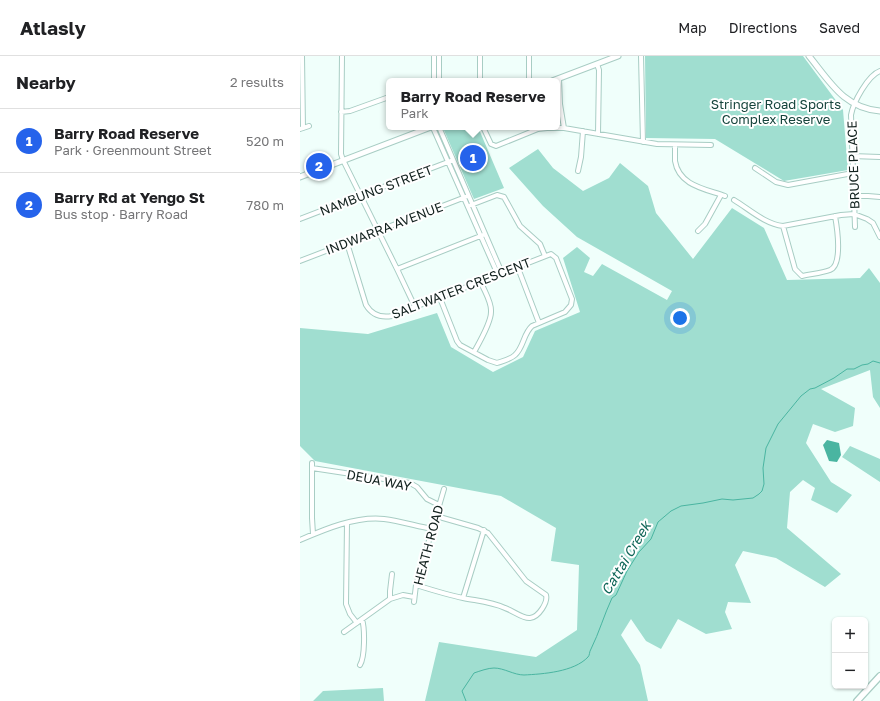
<!DOCTYPE html>
<meta charset="utf-8">
<style>
body{margin:0;font-family:"Golos Text",sans-serif;background:#f2f2f2;color:#202124}
.controls{position:absolute;right:12px;bottom:12px;display:grid;overflow:hidden;border-radius:6px;box-shadow:0 1px 3px #0004}
.controls button{width:36px;height:36px;display:grid;place-items:center;padding:0;border:0;border-bottom:1px solid #e0e0e0;background:#fff;color:#202124;font:20px sans-serif}
.you{position:absolute;left:380px;top:262px;width:14px;height:14px;margin:-10px;border:3px solid #fff;border-radius:50%;background:#1a73e8;box-shadow:0 0 0 6px #1a73e833}
.badge{display:grid;place-items:center;width:26px;height:26px;border-radius:50%;background:#2563eb;color:#fff;font-size:13px;font-weight:700}
.pin{position:absolute;translate:-50% -50%;border:2px solid #fff;box-shadow:0 1px 4px #0006}
.popup{position:absolute;left:86px;top:22px;width:174px;height:52px;box-sizing:border-box;display:grid;place-content:center;border-radius:6px;background:#fff;filter:drop-shadow(0 1px 3px #0005);font-size:13px;white-space:nowrap;color:#757577}
.popup b{font-size:15px;color:#202124}
.popup::after{content:'';position:absolute;left:50%;top:100%;margin-left:-8px;border:8px solid transparent;border-top-color:#fff}
.list{margin:0;padding:0;list-style:none}
h2{display:flex;justify-content:space-between;align-items:center;height:52px;margin:0;padding:0 16px;font-size:17px}
h2 small{font-size:13px;font-weight:400;color:#757577}
.list li{display:grid;grid-template-columns:26px 1fr auto;gap:12px;align-items:center;box-sizing:border-box;height:64px;padding:0 16px;border-top:1px solid #e0e0e0}
.list b{display:block;font-size:15px;white-space:nowrap}
.list p{margin:0;font-size:13px;white-space:nowrap;color:#757577}
.list em{font-size:13px;font-style:normal;color:#757577}
.map{position:relative;flex:none;width:580px;height:645px;overflow:hidden}
header{display:flex;align-items:center;gap:24px;box-sizing:border-box;height:56px;padding:0 20px;background:#fff;border-bottom:1px solid #e0e0e0}
header strong{font-size:19px}
nav{display:flex;gap:22px;margin-inline-start:auto;font-size:14px}
main{display:flex}
aside{flex:1;background:#fff}
.map>svg:first-child{display:block}
</style>
<header>
<strong>Atlasly</strong>
<nav><a>Map</a><a>Directions</a><a>Saved</a></nav>
</header>
<main>
<aside>
<h2>Nearby<small>2 results</small></h2>
<ul class="list">
<li><span class="badge">1</span><div><b>Barry Road Reserve</b><p>Park · Greenmount Street</p></div><em>520 m</em></li>
<li><span class="badge">2</span><div><b>Barry Rd at Yengo St</b><p>Bus stop · Barry Road</p></div><em>780 m</em></li>
</ul>
</aside>
<div class="map">
<svg width="580" height="645" viewBox="0 0 580 645">
<rect width="100%" height="100%" fill="#f0fffb"/>
<!-- green -->
<path fill="#a0ded0" d="M 345,0 L 503,0 L 543,54 L 548,114 L 484,125 L 415,83 L 346,82 Z
M 145,71 L 178,71 L 204,132 L 174,143 L 143,72 Z
M 238,93 L 253,112 L 283,135 L 309,122 L 320,107 L 348,130 L 356,157 L 393,203 L 432,152 L 464,172 L 487,224 L 560,222 L 569,212 L 580,227 L 580,352 L 573,341 L 570,314 L 521,333 L 555,352 L 553,370 L 535,376 L 513,368 L 506,387 L 531,426 L 552,439 L 537,457 L 511,444 L 515,432 L 503,424 L 490,436 L 487,472 L 541,518 L 525,531 L 476,502 L 443,495 L 435,509 L 451,547 L 428,546 L 425,556 L 432,573 L 406,578 L 378,563 L 361,593 L 346,585 L 331,563 L 321,579 L 340,609 L 348,645 L 125,645 L 139,586 L 236,601 L 277,574 L 279,509 L 251,505 L 256,472 L 201,440 L 15,405 L 0,390 L 0,272 L 68,278 L 137,257 L 151,291 L 193,316 L 223,301 L 235,275 L 280,256 L 263,202 L 277,191 L 290,202 L 284,216 L 293,220 L 302,208 L 367,244 L 372,235 L 277,181 L 243,150 L 209,112 Z
M 550,390 L 580,403 L 580,426 L 542,401 Z
M 83,632 L 84,645 L 13,645 L 23,635 Z"/>
<!-- water -->
<path fill="#4ab5a1" d="M 527,384 L 539,387 L 541,399 L 537,406 L 529,405 L 523,389 Z"/>
<g fill="none" stroke-linecap="round" stroke-linejoin="round">
<!-- stream -->
<path stroke="#4ab5a1" stroke-width="1" d="M 166,645 L 162,635 L 174,617 C 180,615 188,612 194,612 C 204,612 214,619 224,619 C 243,618 274,616 288,601 C 290,599 289,596 291,593 C 299,577 304,559 312,542 L 316,539 L 327,515 L 339,496 L 351,483 L 358,466 L 371,455 L 381,450 L 403,447 L 422,443 L 433,444 L 453,442 L 459,438 L 462,435 L 464,428 L 463,412 L 466,392 L 478,368 L 501,340 L 510,333 L 515,332 L 534,322 L 547,313 L 554,313 L 562,309 L 568,308 L 573,305 L 580,307"/>
<!-- minor casing -->
<g stroke="#a8cdc4" stroke-width="6">
<path id="minor" d="M 2,0 L 3,72
M 42,0 L 41,98 L 43,104 L 97,213 L 115,251
M 180,0 L 180,25
M 341,0 L 343,86
M 297,8 L 299,14 L 298,78
M 259,23 L 260,48 L 264,72
M 134,25 L 134,0
M 139,25 L 139,0
M 229,25 L 229,0
M 41,56 L 50,55 L 89,41
M 135,71 L 134,74 L 198,219
M 139,71 L 202,217
M 183,71 L 191,88 L 196,90 L 238,73 L 247,72 L 264,72 L 357,88 L 411,89
M 0,73 L 9,70
M 375,89 C 375,94 375,100 375,105 C 379,130 406,133 425,140
M 552,100 L 580,101
M 455,112 L 476,126 L 488,129 L 553,117
M 278,115 L 281,101 L 283,75
M 554,140 L 568,140 L 580,141
M 434,144 C 449,153 465,168 483,170 L 541,159 L 554,158 L 567,163 L 573,167 L 580,181
M 171,149 L 197,139 L 204,141 L 220,170 L 240,188 L 245,200
M 0,163 L 153,104
M 483,170 L 495,213 L 502,220 C 511,218 522,217 530,214 C 543,209 537,171 535,160
M 555,171 L 551,59 C 553,47 568,19 580,15
M 398,175 L 405,168 L 421,139
M 47,187 L 66,249 C 72,259 81,262 92,260 L 251,198 L 256,202 L 272,243 L 271,249 L 265,256 L 232,270 C 223,278 224,291 215,299 C 211,303 203,305 197,307 L 188,304 L 160,289 L 157,285 L 140,242
M 0,205 L 168,140
M 218,212 L 239,267
M 97,213 L 183,179
M 174,296 C 179,287 191,267 191,256 C 192,246 184,235 181,226
M 12,407 L 12,462 L 13,478
M 12,412 L 110,427 L 117,431 L 127,443 L 139,449
M 47,467 L 46,548 L 50,558 L 57,567
M 0,484 C 25,473 56,460 84,463 C 100,465 116,470 132,473
M 116,529 C 132,534 148,539 163,542 C 178,545 192,546 205,552 C 212,554 223,563 230,562 C 239,561 248,546 246,539 L 226,525 L 188,477 L 178,472 L 136,460
M 163,542 L 184,474
M 90,543 L 90,535 L 92,518
M 114,546 L 116,529 L 144,433
M 44,576 L 90,543 L 103,539 L 114,541
M 60,609 C 65,601 65,573 62,563"/>
</g>
<!-- tertiary casing -->
<g stroke="#a8cdc4" stroke-width="7">
<path id="tertiary" d="M 509,0 C 530,26 544,52 580,55
M 252,25 L 318,0
M 0,121 L 131,71"/>
</g>
<!-- secondary casing -->
<g stroke="#a8cdc4" stroke-width="8">
<path id="secondary" d="M 557,645 L 580,620"/>
</g>
<!-- minor -->
<use href="#minor" stroke="#fff" stroke-width="4"/>
<!-- tertiary -->
<use href="#tertiary" stroke="#fff" stroke-width="5"/>
<!-- secondary -->
<use href="#secondary" stroke="#fff" stroke-width="5.5"/>
</g>
<g text-anchor="middle" stroke-width="4" stroke-linejoin="round" paint-order="stroke">
<!-- park labels -->
<g font-size="13" fill="#15443c" stroke="#fff">
<text x="476" y="53">Stringer Road Sports<tspan x="476" dy="15">Complex Reserve</tspan></text>
</g>
<!-- street labels -->
<g font-size="13" fill="#13221f" stroke="#fff">
<text transform="translate(553 109) rotate(-92)" y="5">BRUCE PLACE</text>
<text transform="translate(76 134) rotate(-21)" y="5">NAMBUNG STREET</text>
<text transform="translate(84 172) rotate(-21)" y="5">INDWARRA AVENUE</text>
<text transform="translate(161 232) rotate(-21)" y="5">SALTWATER CRESCENT</text>
<text transform="translate(79 424) rotate(11)" y="5">DEUA WAY</text>
<text transform="translate(128 489) rotate(-75)" y="5">HEATH ROAD</text>
</g>
<!-- water labels -->
<g font-size="14" font-style="italic" fill="#0f6658" stroke="#fff">
<text transform="translate(326 502) rotate(-59)" y="5">Cattai Creek</text>
</g>
</g>
</svg>
<div class="controls">
<button>+</button>
<button>−</button>
</div>
<div class="you"></div>
<div class="pin badge" style="left:173px;top:102px">1</div>
<div class="popup"><b>Barry Road Reserve</b>Park</div>
<div class="pin badge" style="left:19px;top:110px">2</div>
</div>
</main>
